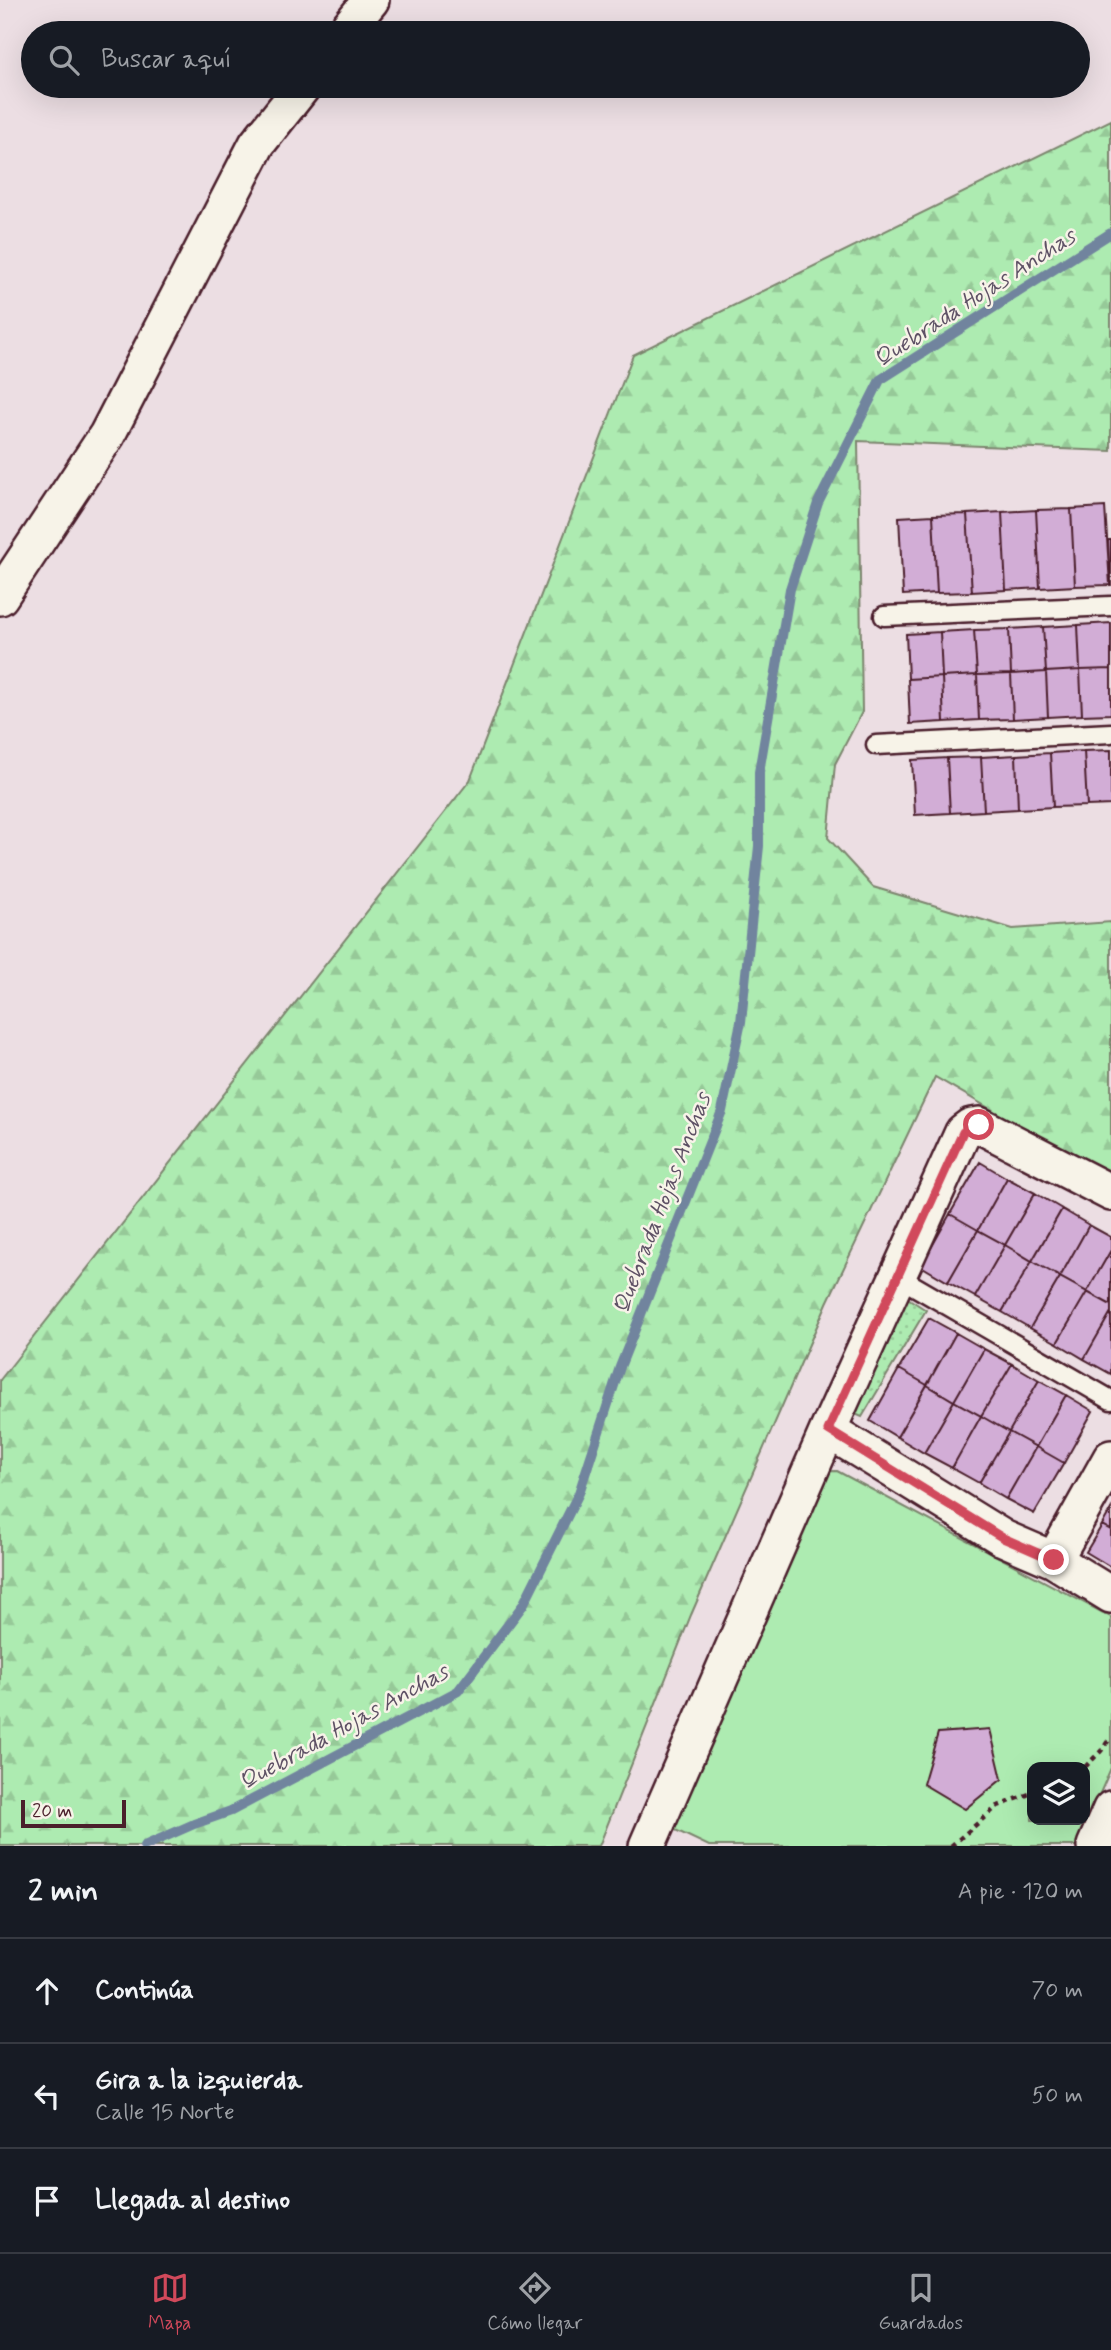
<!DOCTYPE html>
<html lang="es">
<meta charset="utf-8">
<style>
body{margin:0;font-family:Mynerve,sans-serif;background:#20242c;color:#f1f3f6}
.controls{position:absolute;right:21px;bottom:21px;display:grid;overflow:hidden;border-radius:14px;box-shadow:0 7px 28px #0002}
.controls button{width:63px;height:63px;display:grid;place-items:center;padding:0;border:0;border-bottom:2px solid #363941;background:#171b24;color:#f1f3f6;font:35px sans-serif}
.scale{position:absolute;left:21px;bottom:18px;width:105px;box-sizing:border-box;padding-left:7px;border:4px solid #4a1f2b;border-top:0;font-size:19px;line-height:24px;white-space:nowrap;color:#4a1f2b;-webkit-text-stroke:5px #f7f3e8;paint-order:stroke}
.stop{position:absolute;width:21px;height:21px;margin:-16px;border:5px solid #d1495b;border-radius:50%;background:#fff}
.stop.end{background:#d1495b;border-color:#fff;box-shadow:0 2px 7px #0008}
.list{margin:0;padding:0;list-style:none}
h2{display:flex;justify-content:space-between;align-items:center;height:91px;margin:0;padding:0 28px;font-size:30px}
h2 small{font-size:23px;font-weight:400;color:#9ea1a6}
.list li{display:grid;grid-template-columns:46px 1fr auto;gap:21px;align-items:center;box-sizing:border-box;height:105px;padding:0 28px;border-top:2px solid #363941}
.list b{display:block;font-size:26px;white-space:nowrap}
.list p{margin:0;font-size:23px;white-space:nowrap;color:#9ea1a6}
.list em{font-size:23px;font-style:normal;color:#9ea1a6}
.icon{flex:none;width:38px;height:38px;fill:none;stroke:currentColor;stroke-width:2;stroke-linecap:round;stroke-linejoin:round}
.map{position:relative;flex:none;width:1111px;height:1846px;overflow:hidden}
.search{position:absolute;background:#171b24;box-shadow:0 7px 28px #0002;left:21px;right:21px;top:21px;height:77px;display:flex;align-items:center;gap:18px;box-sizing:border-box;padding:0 24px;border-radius:38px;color:#9ea1a6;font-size:26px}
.sheet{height:406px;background:#171b24}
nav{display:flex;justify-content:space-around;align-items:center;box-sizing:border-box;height:98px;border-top:2px solid #363941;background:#171b24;font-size:19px;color:#9ea1a6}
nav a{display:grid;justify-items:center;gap:4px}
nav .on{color:#d1495b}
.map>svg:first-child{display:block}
</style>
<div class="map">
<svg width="1111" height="1846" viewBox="0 0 1111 1846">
<defs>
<pattern id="forest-firs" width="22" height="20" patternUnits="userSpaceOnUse" patternTransform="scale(1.75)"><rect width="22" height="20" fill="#adebb1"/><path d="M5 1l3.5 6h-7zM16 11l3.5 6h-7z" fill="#96c998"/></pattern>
<pattern id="garden-dots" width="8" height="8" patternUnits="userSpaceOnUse" patternTransform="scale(1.75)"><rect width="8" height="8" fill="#adebb1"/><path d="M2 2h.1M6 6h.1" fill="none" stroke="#96c998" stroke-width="1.8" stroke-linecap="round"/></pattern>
</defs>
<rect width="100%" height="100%" fill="#ecdee3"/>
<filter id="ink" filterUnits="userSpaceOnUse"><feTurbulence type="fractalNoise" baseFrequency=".0143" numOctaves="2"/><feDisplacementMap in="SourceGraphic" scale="14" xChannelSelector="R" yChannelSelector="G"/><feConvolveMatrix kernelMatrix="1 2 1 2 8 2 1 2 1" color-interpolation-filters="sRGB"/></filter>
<g filter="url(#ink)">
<!-- forest -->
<path fill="url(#forest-firs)" stroke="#7c856e" stroke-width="2" d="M 1111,120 L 1111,451 L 858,441 L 862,712 L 835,764 L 828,838 L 873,887 L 1013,929 L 1111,922 L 1111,1179 L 935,1077 L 827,1303 L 691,1615 L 599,1846 L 0,1846 L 0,1380 L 470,780 L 633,355 Z"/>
<!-- park -->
<path fill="#adebb1" stroke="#7c856e" stroke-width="2" fill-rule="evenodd" d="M 837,1471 L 1111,1617 L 1111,1768 L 1077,1846 L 709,1846 L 650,1818 L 791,1472 ZM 1032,1767 L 1085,1767 L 1085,1820 L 1032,1820 Z"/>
<!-- garden -->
<path fill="url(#garden-dots)" stroke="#7c856e" stroke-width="2" d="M 900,1293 L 926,1310 L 862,1417 L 825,1401 Z"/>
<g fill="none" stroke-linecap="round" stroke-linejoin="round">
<!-- stream -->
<path stroke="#71849e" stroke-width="10" d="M 144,1846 L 194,1824 L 231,1811 L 458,1691 L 523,1605 L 579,1493 L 620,1367 L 722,1111 L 741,1022 L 759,846 L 759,772 L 790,589 L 818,503 L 880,380 L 1111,233"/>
</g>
<!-- building -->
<path fill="#d2add6" stroke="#4a1f2b" stroke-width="2" d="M 1105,507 L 1110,585 L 1075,586 L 1071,509 Z
M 1071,509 L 1075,586 L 1040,588 L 1036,510 Z
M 1036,510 L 1040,588 L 1006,590 L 1002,512 Z
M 1002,512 L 1006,590 L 972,592 L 967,514 Z
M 967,514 L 972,592 L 937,593 L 933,515 Z
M 933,515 L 937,593 L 903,595 L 899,517 Z
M 1108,540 L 1111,540 L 1111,585 L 1110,585 Z
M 1111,623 L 1111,669 L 1080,670 L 1078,625 Z
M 1078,625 L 1080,670 L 1046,672 L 1043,627 Z
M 1043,627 L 1046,672 L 1011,674 L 1009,629 Z
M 1009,629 L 1011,674 L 977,675 L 974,630 Z
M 974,630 L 977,675 L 942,677 L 940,632 Z
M 940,632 L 942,677 L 908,679 L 906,634 Z
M 1111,669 L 1111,714 L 1082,715 L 1080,670 Z
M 1080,670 L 1082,715 L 1048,717 L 1046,672 Z
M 1046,672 L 1048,717 L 1013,719 L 1011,674 Z
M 1011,674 L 1013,719 L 979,720 L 977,675 Z
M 977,675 L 979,720 L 944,722 L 942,677 Z
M 942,677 L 944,722 L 910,724 L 908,679 Z
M 1111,750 L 1111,805 L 1087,806 L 1084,751 Z
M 1084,751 L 1087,806 L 1053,807 L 1050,753 Z
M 1050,753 L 1053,807 L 1018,809 L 1016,755 Z
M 1016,755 L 1018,809 L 984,811 L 981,757 Z
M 981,757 L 984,811 L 950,813 L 947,758 Z
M 947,758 L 950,813 L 915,815 L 912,760 Z
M 980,1162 L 1007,1178 L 978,1230 L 950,1214 Z
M 1007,1178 L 1035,1193 L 1005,1245 L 978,1230 Z
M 1035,1193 L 1062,1209 L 1032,1261 L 1005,1245 Z
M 1062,1209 L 1089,1225 L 1060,1277 L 1032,1261 Z
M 950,1214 L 978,1230 L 948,1282 L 921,1266 Z
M 1089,1225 L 1111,1237 L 1111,1250 L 1087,1292 L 1060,1277 Z
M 978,1230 L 1005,1245 L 975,1297 L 948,1282 Z
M 1005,1245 L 1032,1261 L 1002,1312 L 975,1297 Z
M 1111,1250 L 1111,1305 L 1087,1292 Z
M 1032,1261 L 1060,1277 L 1030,1328 L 1002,1312 Z
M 1060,1277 L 1087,1292 L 1057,1343 L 1030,1328 Z
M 1087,1292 L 1111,1305 L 1111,1312 L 1084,1359 L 1057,1343 Z
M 1111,1312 L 1111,1374 L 1084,1359 Z
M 929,1318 L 956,1333 L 927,1385 L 899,1369 Z
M 956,1333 L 984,1349 L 954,1401 L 927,1385 Z
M 984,1349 L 1012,1364 L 981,1416 L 954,1401 Z
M 1012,1364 L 1039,1380 L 1009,1432 L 981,1416 Z
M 899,1369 L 927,1385 L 897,1437 L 870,1421 Z
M 1039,1380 L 1066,1395 L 1036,1447 L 1009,1432 Z
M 927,1385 L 954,1401 L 924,1453 L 897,1437 Z
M 1066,1395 L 1093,1411 L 1064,1463 L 1036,1447 Z
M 954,1401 L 981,1416 L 952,1468 L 924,1453 Z
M 981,1416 L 1009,1432 L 979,1483 L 952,1468 Z
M 1009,1432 L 1036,1447 L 1006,1499 L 979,1483 Z
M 1036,1447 L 1064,1463 L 1034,1514 L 1006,1499 Z
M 1111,1509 L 1111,1530 L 1102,1525 Z
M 1102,1525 L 1111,1530 L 1111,1567 L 1086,1552 Z
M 990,1729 L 1002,1779 L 965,1809 L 923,1784 L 938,1733 Z"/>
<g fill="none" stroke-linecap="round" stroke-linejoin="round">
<!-- lane casing -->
<g stroke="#4a1f2b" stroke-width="23">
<path id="lane" d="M 884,616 L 1111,606
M 876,745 L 1111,733
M 897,1276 L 1111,1400"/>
</g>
<!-- street casing -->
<g stroke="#4a1f2b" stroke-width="40">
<path id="street" d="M 344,33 L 371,0
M 0,597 L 107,435 L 257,144 L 303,86
M 828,1430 L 1003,1538 L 1054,1560 L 1111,1595
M 1054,1560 L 1111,1458
M 647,1846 L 828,1430 L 963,1132 L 971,1126 L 979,1125 L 1111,1193
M 1095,1846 L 1111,1809"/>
</g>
<!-- path -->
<path stroke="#4a1f2b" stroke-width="4.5" stroke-dasharray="5 5" stroke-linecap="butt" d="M 1085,1767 L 1101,1751 L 1111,1737
M 951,1846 L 998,1806 L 1032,1793"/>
<!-- lane -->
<use href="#lane" stroke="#f7f3e8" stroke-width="18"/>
<!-- street -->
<use href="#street" stroke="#f7f3e8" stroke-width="35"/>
</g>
</g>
<g fill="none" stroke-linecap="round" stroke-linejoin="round" filter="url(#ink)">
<!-- route -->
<path stroke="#d1495b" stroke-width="9" d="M 979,1125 L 971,1126 L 963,1132 L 828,1430 L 1003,1538 L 1054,1560"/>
</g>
<g text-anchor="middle" stroke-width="5" stroke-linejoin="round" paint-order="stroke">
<!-- water labels -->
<g font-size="23" font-style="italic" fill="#5e5165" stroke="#f7f3e8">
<text transform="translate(974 297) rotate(-33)" y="8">Quebrada Hojas Anchas</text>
<text transform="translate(661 1203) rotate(-69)" y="8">Quebrada Hojas Anchas</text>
<text transform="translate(343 1726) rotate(-29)" y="8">Quebrada Hojas Anchas</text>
</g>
</g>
</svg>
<div class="controls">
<button><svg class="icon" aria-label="layers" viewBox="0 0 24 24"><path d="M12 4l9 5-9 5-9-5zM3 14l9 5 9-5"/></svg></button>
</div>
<div class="scale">20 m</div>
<div class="stop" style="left:979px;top:1125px"></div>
<div class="stop end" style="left:1054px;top:1560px"></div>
<div class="search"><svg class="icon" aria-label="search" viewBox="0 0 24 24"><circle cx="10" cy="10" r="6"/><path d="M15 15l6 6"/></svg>Buscar aquí</div>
</div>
<section class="sheet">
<h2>2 min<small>A pie · 120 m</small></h2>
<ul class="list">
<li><svg class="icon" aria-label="ahead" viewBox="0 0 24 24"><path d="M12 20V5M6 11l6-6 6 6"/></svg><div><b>Continúa</b></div><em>70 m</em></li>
<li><svg class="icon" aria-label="left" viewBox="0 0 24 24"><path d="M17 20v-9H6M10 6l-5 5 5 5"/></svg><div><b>Gira a la izquierda</b><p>Calle 15 Norte</p></div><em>50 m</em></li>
<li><svg class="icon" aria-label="arrive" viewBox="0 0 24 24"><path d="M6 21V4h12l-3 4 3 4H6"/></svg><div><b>Llegada al destino</b></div></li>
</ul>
</section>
<nav>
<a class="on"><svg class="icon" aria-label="map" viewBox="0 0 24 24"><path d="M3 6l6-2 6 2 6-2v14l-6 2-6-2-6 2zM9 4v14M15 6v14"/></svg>Mapa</a>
<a><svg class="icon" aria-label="directions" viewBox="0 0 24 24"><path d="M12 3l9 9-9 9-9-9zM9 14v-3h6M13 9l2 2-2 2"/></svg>Cómo llegar</a>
<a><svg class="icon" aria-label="saved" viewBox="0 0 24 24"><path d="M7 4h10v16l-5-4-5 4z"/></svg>Guardados</a>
</nav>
